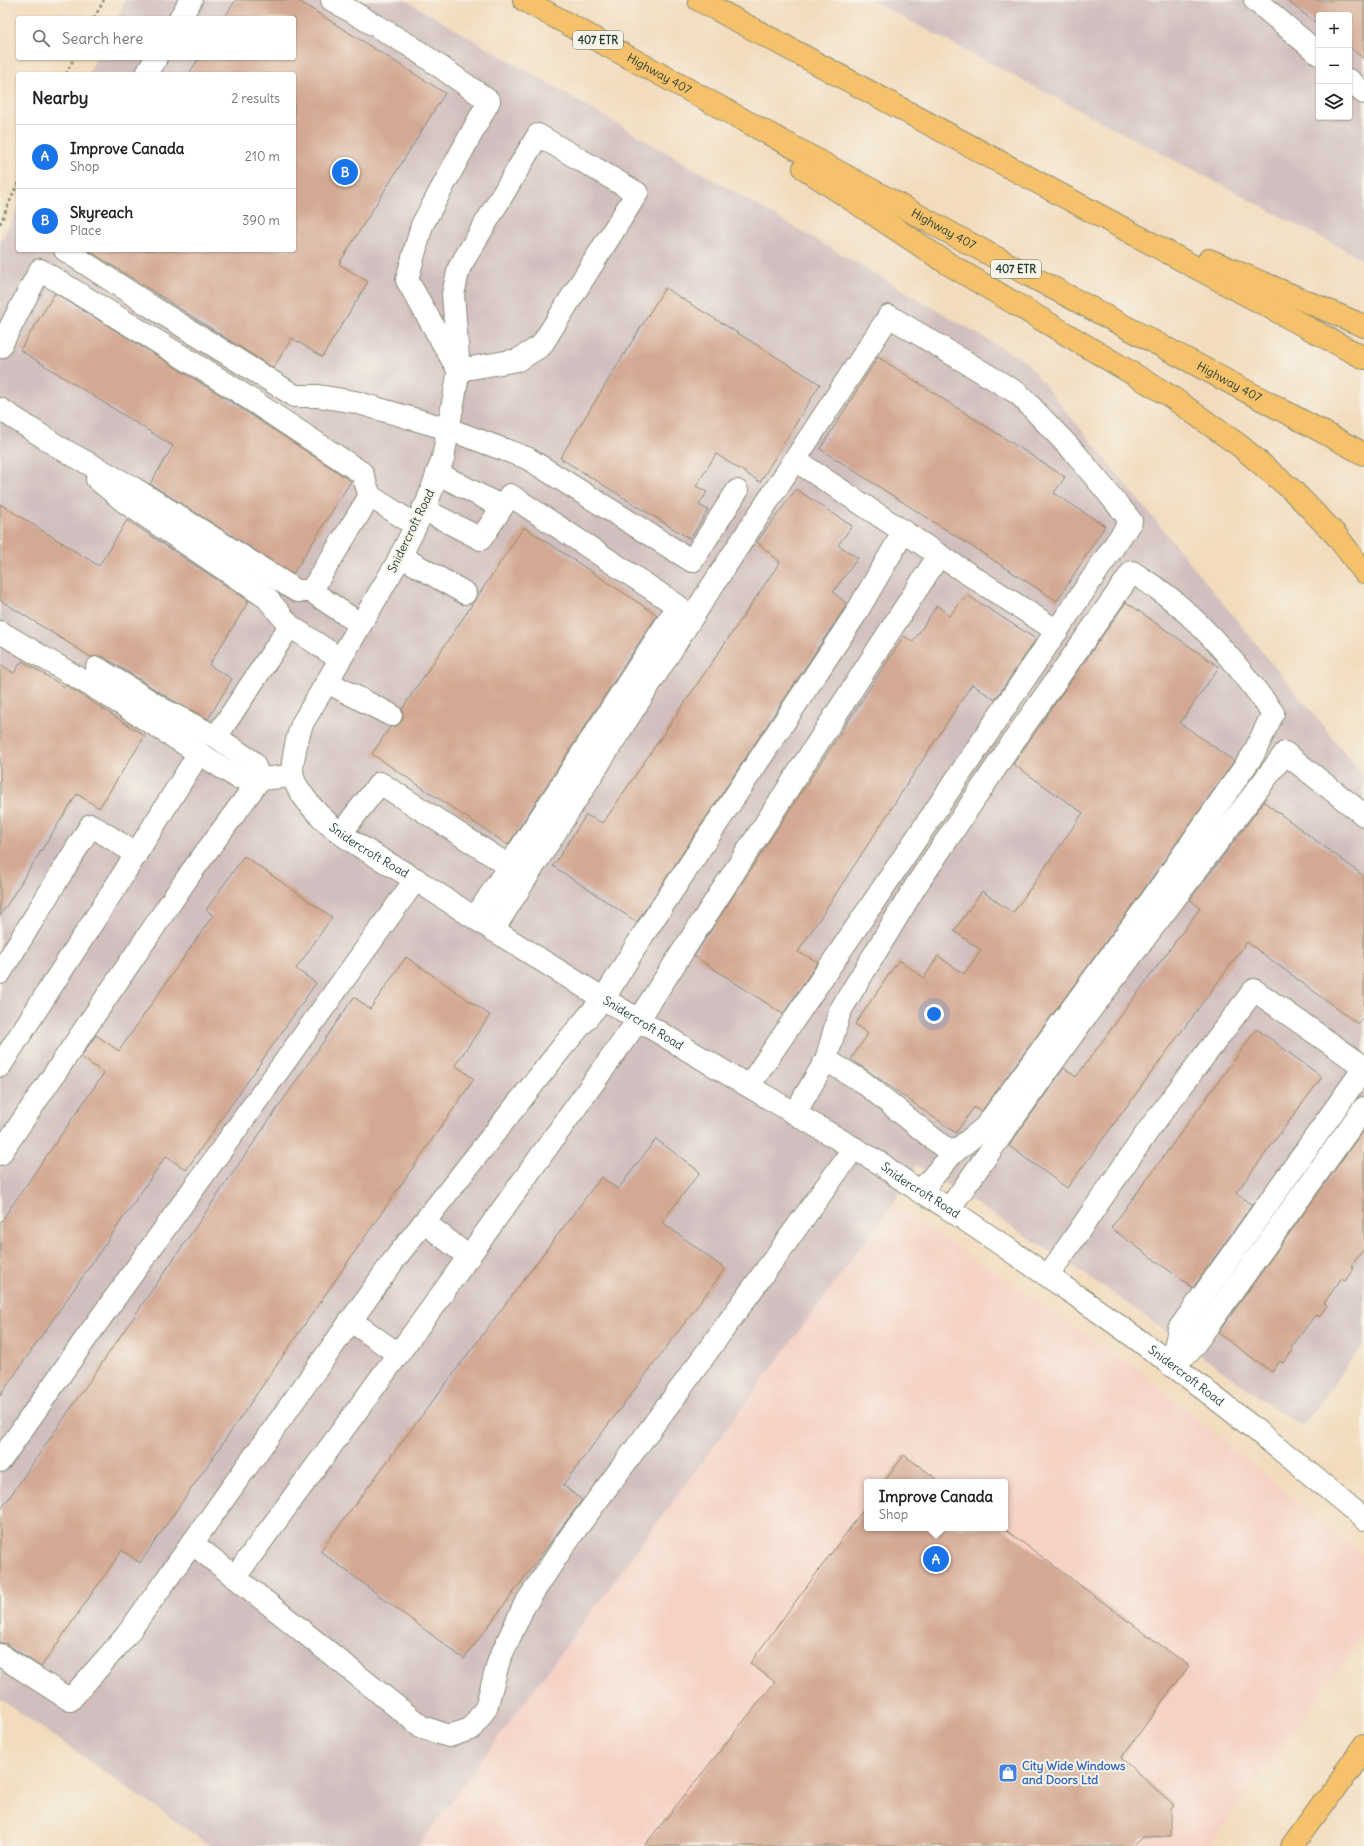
<!DOCTYPE html>
<meta charset="utf-8">
<style>
body{margin:0;font-family:Delius,sans-serif;background:#f2f2f2;color:#202124}
.controls{position:absolute;right:12px;top:12px;display:grid;overflow:hidden;border-radius:4px;box-shadow:0 1px 3px #0004}
.controls button{width:36px;height:36px;display:grid;place-items:center;padding:0;border:0;border-bottom:1px solid #e0e0e0;background:#fff;color:#202124;font:20px sans-serif}
.you{position:absolute;left:934px;top:1014px;width:14px;height:14px;margin:-10px;border:3px solid #fff;border-radius:50%;background:#1a73e8;box-shadow:0 0 0 6px #1a73e833}
.badge{display:grid;place-items:center;width:26px;height:26px;border-radius:50%;background:#1a73e8;color:#fff;font-size:13px;font-weight:700}
.pin{position:absolute;translate:-50% -50%;border:2px solid #fff;box-shadow:0 1px 4px #0006}
.popup{position:absolute;left:864px;top:1479px;width:144px;height:52px;box-sizing:border-box;display:grid;place-content:center;border-radius:4px;background:#fff;filter:drop-shadow(0 1px 3px #0005);font-size:13px;white-space:nowrap;color:#757577}
.popup b{font-size:15px;color:#202124}
.popup::after{content:'';position:absolute;left:50%;top:100%;margin-left:-8px;border:8px solid transparent;border-top-color:#fff}
.list{margin:0;padding:0;list-style:none}
h2{display:flex;justify-content:space-between;align-items:center;height:52px;margin:0;padding:0 16px;font-size:17px}
h2 small{font-size:13px;font-weight:400;color:#757577}
.list li{display:grid;grid-template-columns:26px 1fr auto;gap:12px;align-items:center;box-sizing:border-box;height:64px;padding:0 16px;border-top:1px solid #e0e0e0}
.list b{display:block;font-size:15px;white-space:nowrap}
.list p{margin:0;font-size:13px;white-space:nowrap;color:#757577}
.list em{font-size:13px;font-style:normal;color:#757577}
.icon{flex:none;width:22px;height:22px;fill:none;stroke:currentColor;stroke-width:2;stroke-linecap:round;stroke-linejoin:round}
.map{position:relative;flex:none;width:1364px;height:1846px;overflow:hidden}
.search{position:absolute;background:#fff;box-shadow:0 1px 3px #0004;left:16px;top:16px;width:280px;height:44px;display:flex;align-items:center;gap:10px;box-sizing:border-box;padding:0 14px;border-radius:4px;color:#757577;font-size:15px}
.panel{position:absolute;background:#fff;box-shadow:0 1px 3px #0004;left:16px;top:72px;width:280px;height:180px;border-radius:4px}
.map>svg:first-child{display:block}
</style>
<div class="map">
<svg width="1364" height="1846" viewBox="0 0 1364 1846">
<rect width="100%" height="100%" fill="#f7f3e8"/>
<filter id="ink" filterUnits="userSpaceOnUse"><feTurbulence type="fractalNoise" baseFrequency=".025" numOctaves="2"/><feDisplacementMap in="SourceGraphic" scale="8" xChannelSelector="R" yChannelSelector="G"/><feConvolveMatrix kernelMatrix="1 2 1 2 8 2 1 2 1" color-interpolation-filters="sRGB"/></filter>
<filter id="wash" filterUnits="userSpaceOnUse"><feTurbulence type="fractalNoise" baseFrequency=".012" numOctaves="4" result="noise"/><feDisplacementMap in="SourceGraphic" scale="16" xChannelSelector="R" yChannelSelector="G"/><feGaussianBlur stdDeviation="0.9" result="paint"/><feColorMatrix in="noise" values="0 0 0 0 0 0 0 0 0 0 0 0 0 0 0 0 0 1.4 0 .05"/><feComposite in="paint" operator="in"/></filter>
<g filter="url(#wash)">
<rect width="100%" height="100%" fill="#f2dcbd"/>
<!-- built -->
<path fill="#f6d1c5" fill-rule="evenodd" d="M 893,1204 L 1142,1373 L 1364,1557 L 1364,1633 L 1209,1846 L 418,1846 ZM 867,1482 L 1005,1482 L 1005,1528 L 867,1528 Z"/>
<!-- industrial -->
<path fill="#d1bfbf" fill-rule="evenodd" d="M 126,0 L 405,0 L 1026,362 L 1364,776 L 1364,1344 L 1302,1427 L 1088,1276 L 916,1165 L 893,1204 L 418,1846 L 211,1846 L 0,1699 L 0,243 L 18,209 L 18,250 L 294,250 L 294,74 L 88,74 L 96,58 L 294,58 L 294,18 L 117,18 Z
M 870,0 L 1364,0 L 1364,260 ZM 1319,15 L 1349,15 L 1349,117 L 1319,117 Z"/>
<g id="blocks">
<!-- building -->
<path fill="#d4a993" d="M 236,0 L 297,0 L 445,93 L 339,264 L 368,282 L 322,357 L 292,338 L 273,368 L 88,250 L 294,250 L 294,74 L 189,74 L 199,58 L 294,58 L 294,18 L 224,18 Z
M 1286,0 L 1364,0 L 1364,59 L 1349,47 L 1349,15 L 1319,15 L 1319,25 Z
M 665,288 L 820,384 L 760,482 L 716,454 L 696,486 L 707,492 L 699,505 L 708,510 L 690,539 L 560,458 Z
M 55,293 L 233,403 L 351,481 L 293,574 L 150,484 L 173,446 L 20,350 Z
M 878,357 L 1065,477 L 1054,493 L 1105,526 L 1057,601 L 820,449 Z
M 796,489 L 852,526 L 838,545 L 858,558 L 833,592 L 847,604 L 637,922 L 553,866 L 586,815 L 603,823 L 780,562 L 757,542 Z
M 0,504 L 99,566 L 127,520 L 249,601 L 209,665 L 232,679 L 208,719 L 170,699 L 104,657 L 97,656 L 91,657 L 0,600 Z
M 524,527 L 657,615 L 508,845 L 372,754 L 390,727 L 397,726 L 402,721 L 403,715 L 402,709 Z
M 967,595 L 1036,639 L 995,700 L 972,684 L 798,952 L 818,962 L 783,1014 L 694,956 L 904,636 L 913,642 L 937,605 L 949,616 Z
M 1126,602 L 1219,667 L 1180,723 L 1234,761 L 1142,892 L 981,1112 L 974,1107 L 956,1133 L 851,1059 L 868,1034 L 855,1024 L 899,960 L 924,978 L 938,956 L 964,974 L 981,950 L 954,931 L 982,891 L 1013,913 L 1083,813 L 1013,764 Z
M 22,661 L 65,687 L 66,685 L 145,736 L 99,808 L 77,794 L 0,916 L 0,664 L 14,673 Z
M 1264,802 L 1364,876 L 1364,1016 L 1358,1024 L 1247,942 L 1067,1188 L 1009,1146 L 1064,1068 L 1076,1077 L 1200,908 L 1190,900 Z
M 244,856 L 332,917 L 296,969 L 316,983 L 186,1170 L 166,1156 L 0,1396 L 0,1223 L 104,1073 L 81,1057 L 96,1035 L 119,1051 L 213,915 L 206,910 Z
M 406,957 L 490,1015 L 455,1065 L 474,1079 L 140,1563 L 122,1550 L 41,1667 L 7,1644 L 0,1643 L 0,1511 L 354,997 L 370,1009 Z
M 1257,1029 L 1322,1077 L 1236,1193 L 1252,1205 L 1193,1288 L 1111,1228 Z
M 1364,1129 L 1364,1249 L 1351,1266 L 1354,1268 L 1345,1281 L 1341,1279 L 1324,1303 L 1327,1305 L 1319,1317 L 1315,1315 L 1291,1348 L 1293,1350 L 1283,1363 L 1280,1361 L 1272,1372 L 1218,1333 Z
M 656,1139 L 700,1172 L 662,1222 L 725,1269 L 563,1485 L 582,1500 L 464,1659 L 320,1551 L 601,1177 L 618,1189 Z
M 904,1455 L 941,1482 L 884,1482 Z
M 867,1505 L 867,1528 L 1003,1528 L 1189,1666 L 1121,1758 L 1174,1805 L 1171,1808 L 1171,1836 L 1142,1837 L 1133,1846 L 644,1846 L 775,1682 L 750,1663 Z"/>
</g>
</g>
<g filter="url(#ink)">
<use href="#blocks" fill-opacity="0" stroke="#888c78" stroke-width="1"/>
<g fill="none" stroke-linecap="round" stroke-linejoin="round">
<!-- minor casing -->
<g stroke="#888c78" stroke-width="24">
<g id="minor">
<path d="M 332,0 L 412,47 L 489,101 L 422,225 L 407,280 L 456,366"/>
<path d="M 1255,0 L 1319,54"/>
<path d="M 180,18 L 191,0"/>
<path d="M 147,74 L 156,58"/>
<path d="M 1349,80 L 1364,93"/>
<path d="M 65,250 L 152,307 L 295,396 L 318,396 L 355,402 L 448,429 L 527,458 L 692,561 L 737,491"/>
<path d="M 0,347 L 40,270 L 227,384 L 362,473 L 370,496"/>
<path id="s1" d="M 459,370 L 518,360 L 541,346 L 637,193 L 538,135 L 459,268 L 453,294 L 459,370 L 443,458 L 427,503 L 397,563 L 302,724 C 298,735 290,766 293,777 C 294,783 300,791 304,797 C 333,838 383,858 424,885 C 573,983 728,1075 883,1165 C 902,1182 925,1193 946,1207 C 991,1237 1036,1268 1081,1299 C 1179,1367 1273,1442 1364,1519"/>
<path d="M 0,409 L 62,449 L 135,489 L 297,591 L 311,591"/>
<path d="M 795,460 L 939,555"/>
<path d="M 437,473 L 502,507"/>
<path d="M 97,479 L 126,503 L 267,598 L 290,626"/>
<path d="M 423,509 L 481,539 L 510,495 L 678,606 L 509,866"/>
<path d="M 400,556 L 465,593"/>
<path d="M 360,624 L 311,591 L 370,496 L 415,525"/>
<path d="M 0,632 L 107,695 L 237,777 L 260,779"/>
<path d="M 97,668 L 164,710 L 216,737"/>
<path d="M 327,682 L 391,715"/>
<path d="M 292,776 L 260,779 L 253,762 L 216,737 L 290,626 L 340,659"/>
<path d="M 341,833 L 380,783 L 509,866 L 475,918"/>
<path d="M 493,930 L 705,597 L 889,316 L 1019,394 L 1076,454 L 1131,521 L 749,1086"/>
<path d="M 0,973 L 91,825 L 136,854"/>
<path d="M 826,1060 L 863,1082 L 952,1154"/>
<path d="M 0,1066 L 116,886 L 199,753"/>
<path d="M 795,1113 L 826,1060 L 840,1011 L 915,887 L 1021,730 L 1132,572 C 1147,582 1164,592 1177,604 C 1214,636 1245,674 1273,713 L 1253,755 L 1152,899 L 985,1127 L 952,1154 L 920,1192"/>
<path d="M 854,1148 L 686,1381 L 567,1541 L 524,1606 L 499,1660 L 486,1708 L 471,1729 L 449,1736 L 422,1727 L 235,1577 L 426,1316 L 639,1019 L 939,555 L 1057,631"/>
<path d="M 0,1154 L 192,871 L 260,779"/>
<path d="M 949,1209 L 1085,1017 L 1285,753 L 1364,815"/>
<path d="M 424,1222 L 469,1257"/>
<path d="M 1048,1276 L 1152,1125 L 1254,990 L 1364,1067"/>
<path d="M 350,1320 L 398,1354"/>
<path d="M 1171,1365 L 1179,1329 L 1364,1068"/>
<path d="M 1171,1365 L 1189,1352 L 1364,1108"/>
<path d="M 0,1461 L 89,1334 L 416,879"/>
<path d="M 192,1543 L 235,1577"/>
<path d="M 0,1655 L 70,1700 L 126,1636 L 394,1260 L 564,1045 L 604,998 L 643,935 L 855,615 L 904,531"/>
</g>
</g>
<!-- major casing -->
<g stroke="#888c78" stroke-width="24">
<path id="major" d="M 1292,1846 L 1364,1747"/>
</g>
<!-- highway casing -->
<g stroke="#888c78" stroke-width="24">
<g id="highway">
<path id="s2" d="M 524,0 L 965,241 L 1364,454"/>
<path d="M 699,0 L 1364,358"/>
<path d="M 804,168 L 947,263 L 1170,396 L 1240,446 L 1292,490 L 1336,535 L 1364,572"/>
<path d="M 1209,260 L 1364,326"/>
</g>
</g>
<!-- path -->
<path stroke="#888c78" stroke-width="2.5" stroke-dasharray="3 3" stroke-linecap="butt" d="M 94,18 L 104,0
M 66,74 L 74,58
M 0,224 L 18,183"/>
<!-- minor -->
<use href="#minor" stroke="#fff" stroke-width="22"/>
<!-- major -->
<use href="#major" stroke="#f5c16b" stroke-width="22"/>
<!-- highway -->
<use href="#highway" stroke="#f5c16b" stroke-width="22"/>
</g>
</g>
<!-- icons -->
<defs>
<g id="shop-square" transform="scale(1)"><rect x="-9" y="-9" width="18" height="18" rx="4" fill="#3f7fe0" stroke="#f7f3e8"/><path d="M-5-2.5h2.3a2.7 3.5 0 0 1 5.4 0H5L5.5 6h-11ZM-1.5-2.5h3a1.5 2.3 0 0 0-3 0Z" fill="#fff"/></g>
</defs>
<g fill-rule="evenodd">
<use href="#shop-square" x="1008" y="1773"/>
</g>
<g text-anchor="middle" stroke-width="4" stroke-linejoin="round" paint-order="stroke">
<!-- shield labels -->
<g fill="#f7f3e8" stroke="#60746a" stroke-width="1">
<rect x="573" y="31" width="50" height="18" rx="3"/>
<rect x="991" y="260" width="50" height="18" rx="3"/>
</g>
<g font-size="11" font-weight="bold" fill="#1f3d34">
<text x="598" y="44">407 ETR</text>
<text x="1016" y="273">407 ETR</text>
</g>
<!-- street labels -->
<g font-size="12" fill="#1f3d34" stroke="#f7f3e8">
<text dy="4" stroke="none"><textPath href="#s2" startOffset="154">Highway 407</textPath></text>
<text dy="4" stroke="none"><textPath href="#s2" startOffset="478">Highway 407</textPath></text>
<text dy="4" stroke="none"><textPath href="#s2" startOffset="802">Highway 407</textPath></text>
<text transform="translate(411 531) rotate(-64)" y="4">Snidercroft Road</text>
<text dy="4" stroke="none"><textPath href="#s1" startOffset="1193">Snidercroft Road</textPath></text>
<text dy="4" stroke="none"><textPath href="#s1" startOffset="1517">Snidercroft Road</textPath></text>
<text dy="4" stroke="none"><textPath href="#s1" startOffset="1841">Snidercroft Road</textPath></text>
<text dy="4" stroke="none"><textPath href="#s1" startOffset="2165">Snidercroft Road</textPath></text>
</g>
<!-- shop labels -->
<g font-size="12" font-weight="bold" fill="#366cbe" stroke="#f7f3e8" text-anchor="start">
<text x="1022" y="1770">City Wide Windows<tspan x="1022" dy="14">and Doors Ltd</tspan></text>
</g>
</g>
</svg>
<div class="controls">
<button>+</button>
<button>−</button>
<button><svg class="icon" aria-label="layers" viewBox="0 0 24 24"><path d="M12 4l9 5-9 5-9-5zM3 14l9 5 9-5"/></svg></button>
</div>
<div class="you"></div>
<div class="pin badge" style="left:936px;top:1559px">A</div>
<div class="popup"><b>Improve Canada</b>Shop</div>
<div class="pin badge" style="left:345px;top:172px">B</div>
<div class="search"><svg class="icon" aria-label="search" viewBox="0 0 24 24"><circle cx="10" cy="10" r="6"/><path d="M15 15l6 6"/></svg>Search here</div>
<section class="panel">
<h2>Nearby<small>2 results</small></h2>
<ul class="list">
<li><span class="badge">A</span><div><b>Improve Canada</b><p>Shop</p></div><em>210 m</em></li>
<li><span class="badge">B</span><div><b>Skyreach</b><p>Place</p></div><em>390 m</em></li>
</ul>
</section>
</div>
